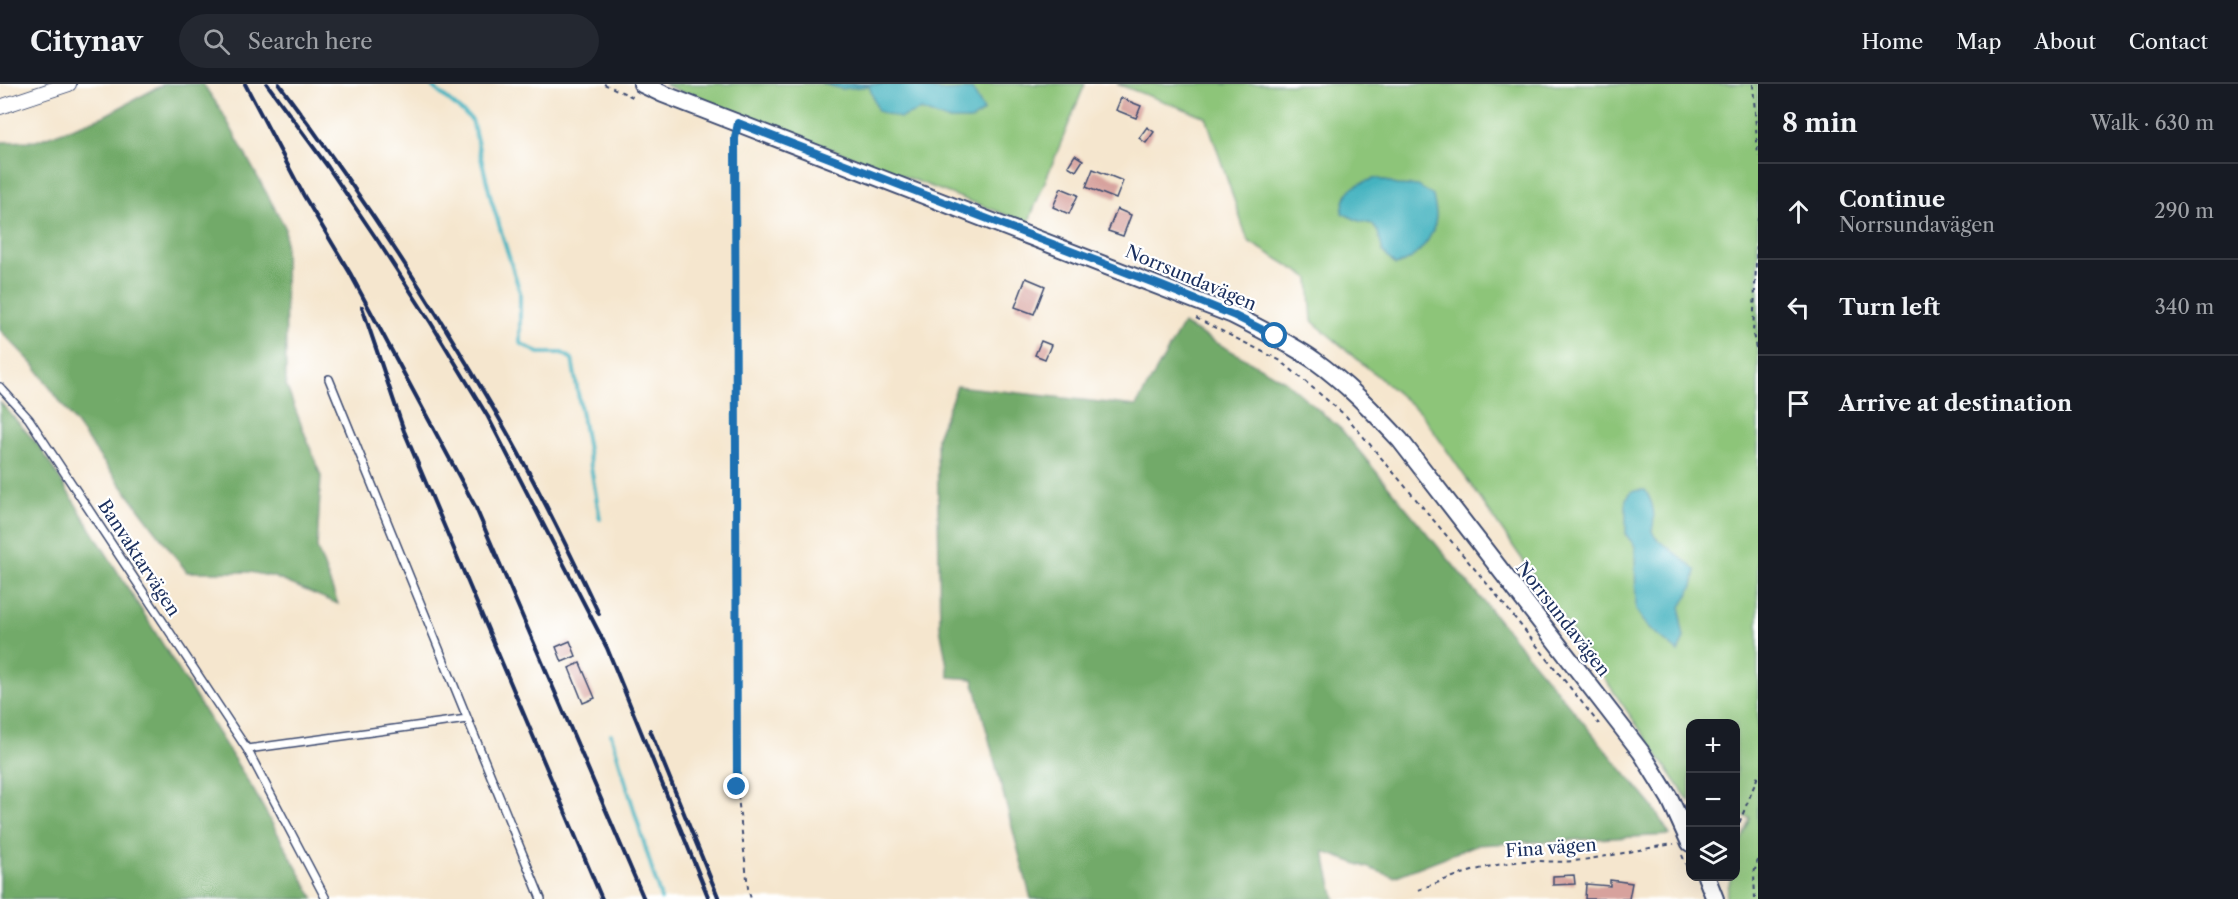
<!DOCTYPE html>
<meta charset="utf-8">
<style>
body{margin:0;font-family:"Libre Caslon Text",serif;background:#242831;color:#f1f3f6}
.controls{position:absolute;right:18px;bottom:18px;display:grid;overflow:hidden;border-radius:12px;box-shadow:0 6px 24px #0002}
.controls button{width:54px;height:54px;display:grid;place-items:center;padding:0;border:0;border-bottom:2px solid #363941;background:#171b24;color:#f1f3f6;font:30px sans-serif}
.stop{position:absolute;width:18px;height:18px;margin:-14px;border:4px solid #1f6fb2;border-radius:50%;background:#fff}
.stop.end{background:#1f6fb2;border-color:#fff;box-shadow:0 2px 6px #0008}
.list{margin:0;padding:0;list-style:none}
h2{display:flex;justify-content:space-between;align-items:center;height:78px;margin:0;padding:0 24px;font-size:26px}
h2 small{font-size:20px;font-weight:400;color:#9ea1a6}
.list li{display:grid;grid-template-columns:39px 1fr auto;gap:18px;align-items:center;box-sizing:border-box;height:96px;padding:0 24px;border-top:2px solid #363941}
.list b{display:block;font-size:22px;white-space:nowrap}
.list p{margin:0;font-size:20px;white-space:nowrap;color:#9ea1a6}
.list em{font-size:20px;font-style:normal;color:#9ea1a6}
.icon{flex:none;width:33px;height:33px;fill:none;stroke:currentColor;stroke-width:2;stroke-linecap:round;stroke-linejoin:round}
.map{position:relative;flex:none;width:1758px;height:815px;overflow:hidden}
header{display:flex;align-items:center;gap:36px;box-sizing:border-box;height:84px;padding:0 30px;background:#171b24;border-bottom:2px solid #363941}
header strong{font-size:28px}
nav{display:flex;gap:33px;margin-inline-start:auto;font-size:21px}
.search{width:420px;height:54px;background:#242831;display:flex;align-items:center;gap:15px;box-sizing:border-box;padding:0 21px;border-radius:33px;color:#9ea1a6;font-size:22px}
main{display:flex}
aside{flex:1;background:#171b24}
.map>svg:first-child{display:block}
</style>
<header>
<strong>Citynav</strong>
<div class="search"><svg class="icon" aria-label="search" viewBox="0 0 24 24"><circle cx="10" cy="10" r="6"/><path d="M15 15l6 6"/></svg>Search here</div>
<nav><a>Home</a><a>Map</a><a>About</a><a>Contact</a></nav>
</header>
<main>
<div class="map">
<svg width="1758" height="815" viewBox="0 0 1758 815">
<rect width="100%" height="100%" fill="#fff"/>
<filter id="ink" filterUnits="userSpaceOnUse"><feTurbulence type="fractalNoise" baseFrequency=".0167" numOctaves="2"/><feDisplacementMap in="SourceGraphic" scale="12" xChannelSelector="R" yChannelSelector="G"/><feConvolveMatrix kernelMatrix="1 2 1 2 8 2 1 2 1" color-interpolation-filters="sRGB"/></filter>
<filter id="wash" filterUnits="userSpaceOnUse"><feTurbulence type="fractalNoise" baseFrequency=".008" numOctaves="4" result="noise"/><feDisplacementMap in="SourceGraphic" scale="24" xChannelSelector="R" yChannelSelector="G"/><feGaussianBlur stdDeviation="1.35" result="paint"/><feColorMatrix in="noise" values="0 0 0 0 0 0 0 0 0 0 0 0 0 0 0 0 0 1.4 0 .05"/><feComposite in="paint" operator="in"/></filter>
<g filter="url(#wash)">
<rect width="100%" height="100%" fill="#f5e6ce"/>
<!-- green -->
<path fill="#8dc579" stroke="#547a6c" stroke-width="1.5" d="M 664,0 L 1085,0 L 1028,139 L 685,10 Z
M 1117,0 L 1758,0 L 1758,815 L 1727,815 L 1726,812 L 1731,793 L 1736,792 L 1736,772 L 1750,734 L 1736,729 L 1736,640 L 1690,640 L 1690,718 L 1421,329 L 1312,237 L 1309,194 L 1248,157 L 1206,33 Z"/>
<!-- forest -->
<path fill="#72aa69" stroke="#466c64" stroke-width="1.5" d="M 164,0 L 203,0 L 221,26 L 285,143 L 286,301 L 321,392 L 317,464 L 338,520 L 274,493 L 250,488 L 187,488 L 102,376 L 33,280 L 0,246 L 0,58 L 36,57 L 104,32 Z
M 1183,240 L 1285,297 L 1341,345 L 1653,723 L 1670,751 L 1476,761 L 1394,793 L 1324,768 L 1335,815 L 1031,815 L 973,595 L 949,593 L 940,543 L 937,353 L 957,302 L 1136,322 Z
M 0,318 L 40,363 L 254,707 L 314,815 L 0,815 Z"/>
<!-- water -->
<path fill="#45b3c0" stroke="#30718f" stroke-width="1.5" d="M 823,0 L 918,0 C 933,9 955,7 972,5 L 984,27 L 972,36 L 947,36 L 921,26 L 900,34 L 878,27 L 869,2 L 841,5 Z
M 1377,94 L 1396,101 L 1418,102 L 1433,112 C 1434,118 1436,125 1436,132 C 1435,153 1415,178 1395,181 L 1383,168 L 1378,148 L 1372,140 L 1359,137 L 1342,129 C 1345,103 1354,101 1377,94 Z
M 1645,406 C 1653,418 1656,432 1652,447 L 1655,453 L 1696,486 L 1693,502 L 1681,523 L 1681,538 L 1684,554 L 1678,568 L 1647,542 L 1636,526 L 1635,462 L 1626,451 L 1626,415 L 1632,407 Z"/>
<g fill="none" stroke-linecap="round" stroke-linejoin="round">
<!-- stream -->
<path stroke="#45b3c0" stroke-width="4" d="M 429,0 L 472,36 L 491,115 L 520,208 L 520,259 L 539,269 L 562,269 L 572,275 L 600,435
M 611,650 L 661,815"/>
</g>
<g id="blocks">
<!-- building -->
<path fill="#d7a29d" d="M 1121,14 L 1141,22 L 1136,34 L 1116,26 Z
M 1147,43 L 1154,48 L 1146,59 L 1139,54 Z
M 1075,71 L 1083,76 L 1076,87 L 1068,82 Z
M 1093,85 L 1123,97 L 1116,115 L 1086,103 Z
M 1061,104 L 1078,111 L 1069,130 L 1053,123 Z
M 1117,125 L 1131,131 L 1123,152 L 1108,147 Z
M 1026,194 L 1045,202 L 1034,230 L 1015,223 Z
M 1041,257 L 1051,261 L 1045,275 L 1035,271 Z
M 570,557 L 576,572 L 562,578 L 556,563 Z
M 580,579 L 595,614 L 583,619 L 569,584 Z
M 1574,791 L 1575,800 L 1553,801 L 1553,792 Z
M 1610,796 L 1632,799 L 1629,815 L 1585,815 L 1586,800 L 1610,802 Z"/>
</g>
</g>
<g filter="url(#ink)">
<use href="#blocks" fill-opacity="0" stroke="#3c4a6f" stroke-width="1.5"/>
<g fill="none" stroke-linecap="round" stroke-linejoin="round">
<!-- service casing -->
<g stroke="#3c4a6f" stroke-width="10">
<path id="service" d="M 329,295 L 541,815
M 0,303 L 29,335 L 247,665 L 326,815
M 247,665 L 467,635"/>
</g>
<!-- minor casing -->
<g stroke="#3c4a6f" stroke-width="16">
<path id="minor" d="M 0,23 L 69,0"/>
</g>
<!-- tertiary casing -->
<g stroke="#3c4a6f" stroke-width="20">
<path id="tertiary" d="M 642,0 L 663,10 L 1233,231 C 1261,245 1289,259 1314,276 C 1346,299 1373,327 1400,356 L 1641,668 L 1670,715 L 1690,759
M 1706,792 L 1715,815"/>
</g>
<!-- path -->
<path stroke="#3c4a6f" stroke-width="2" stroke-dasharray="4.5 4.5" stroke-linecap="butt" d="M 604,0 L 635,14
M 1753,0 L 1758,72
M 735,54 L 737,703 L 748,804 L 751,815
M 1758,134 L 1753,250 L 1758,273
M 1196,234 L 1281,277 L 1346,332 L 1499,514 L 1599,640
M 1736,747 L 1758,692
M 1682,771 L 1690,791
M 1418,806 C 1454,792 1484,781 1524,777 C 1540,776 1557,779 1574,777 C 1608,773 1640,765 1674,760
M 1755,815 L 1754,789 L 1758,776"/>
<!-- service -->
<use href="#service" stroke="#fff" stroke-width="7"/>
<!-- minor -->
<use href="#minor" stroke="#fff" stroke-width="14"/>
<!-- tertiary -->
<use href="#tertiary" stroke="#fff" stroke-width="16"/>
<!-- rail -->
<path stroke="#1b2f5e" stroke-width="4" d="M 245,0 L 304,112 L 350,189 L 475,422 L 644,815
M 267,0 L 328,83 L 378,157 L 431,239 L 488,333 L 607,564 L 709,815
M 279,0 C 358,105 430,215 496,329 C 534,394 567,462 599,530
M 362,223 L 404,347 L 602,815
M 650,646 L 719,815"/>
</g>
</g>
<g fill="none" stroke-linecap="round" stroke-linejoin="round" filter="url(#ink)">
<!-- route -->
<path stroke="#1f6fb2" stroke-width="8" d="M 737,703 L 735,54 L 738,39 L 1162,202 L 1233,231 L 1275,252"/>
</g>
<g text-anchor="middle" stroke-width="4.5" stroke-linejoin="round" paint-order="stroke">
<!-- street labels -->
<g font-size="18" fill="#1b2f5e" stroke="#fff">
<text transform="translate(1191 194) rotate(23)" y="6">Norrsundavägen</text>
<text transform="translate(139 474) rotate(57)" y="6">Banvaktarvägen</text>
<text transform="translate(1563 535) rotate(52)" y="6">Norrsundavägen</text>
<text transform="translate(1551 764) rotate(-4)" y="6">Fina vägen</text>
</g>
</g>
</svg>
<div class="controls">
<button>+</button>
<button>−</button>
<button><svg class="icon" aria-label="layers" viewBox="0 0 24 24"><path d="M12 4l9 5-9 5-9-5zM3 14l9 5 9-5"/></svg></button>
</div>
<div class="stop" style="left:1275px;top:252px"></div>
<div class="stop end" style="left:737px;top:703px"></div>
</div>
<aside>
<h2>8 min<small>Walk · 630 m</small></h2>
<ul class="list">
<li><svg class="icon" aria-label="ahead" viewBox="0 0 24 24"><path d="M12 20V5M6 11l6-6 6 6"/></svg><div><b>Continue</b><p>Norrsundavägen</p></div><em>290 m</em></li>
<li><svg class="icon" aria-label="left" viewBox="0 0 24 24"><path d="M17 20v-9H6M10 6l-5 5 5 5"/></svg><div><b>Turn left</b></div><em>340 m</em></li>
<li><svg class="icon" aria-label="arrive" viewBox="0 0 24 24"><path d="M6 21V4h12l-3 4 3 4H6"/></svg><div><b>Arrive at destination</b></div></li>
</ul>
</aside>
</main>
